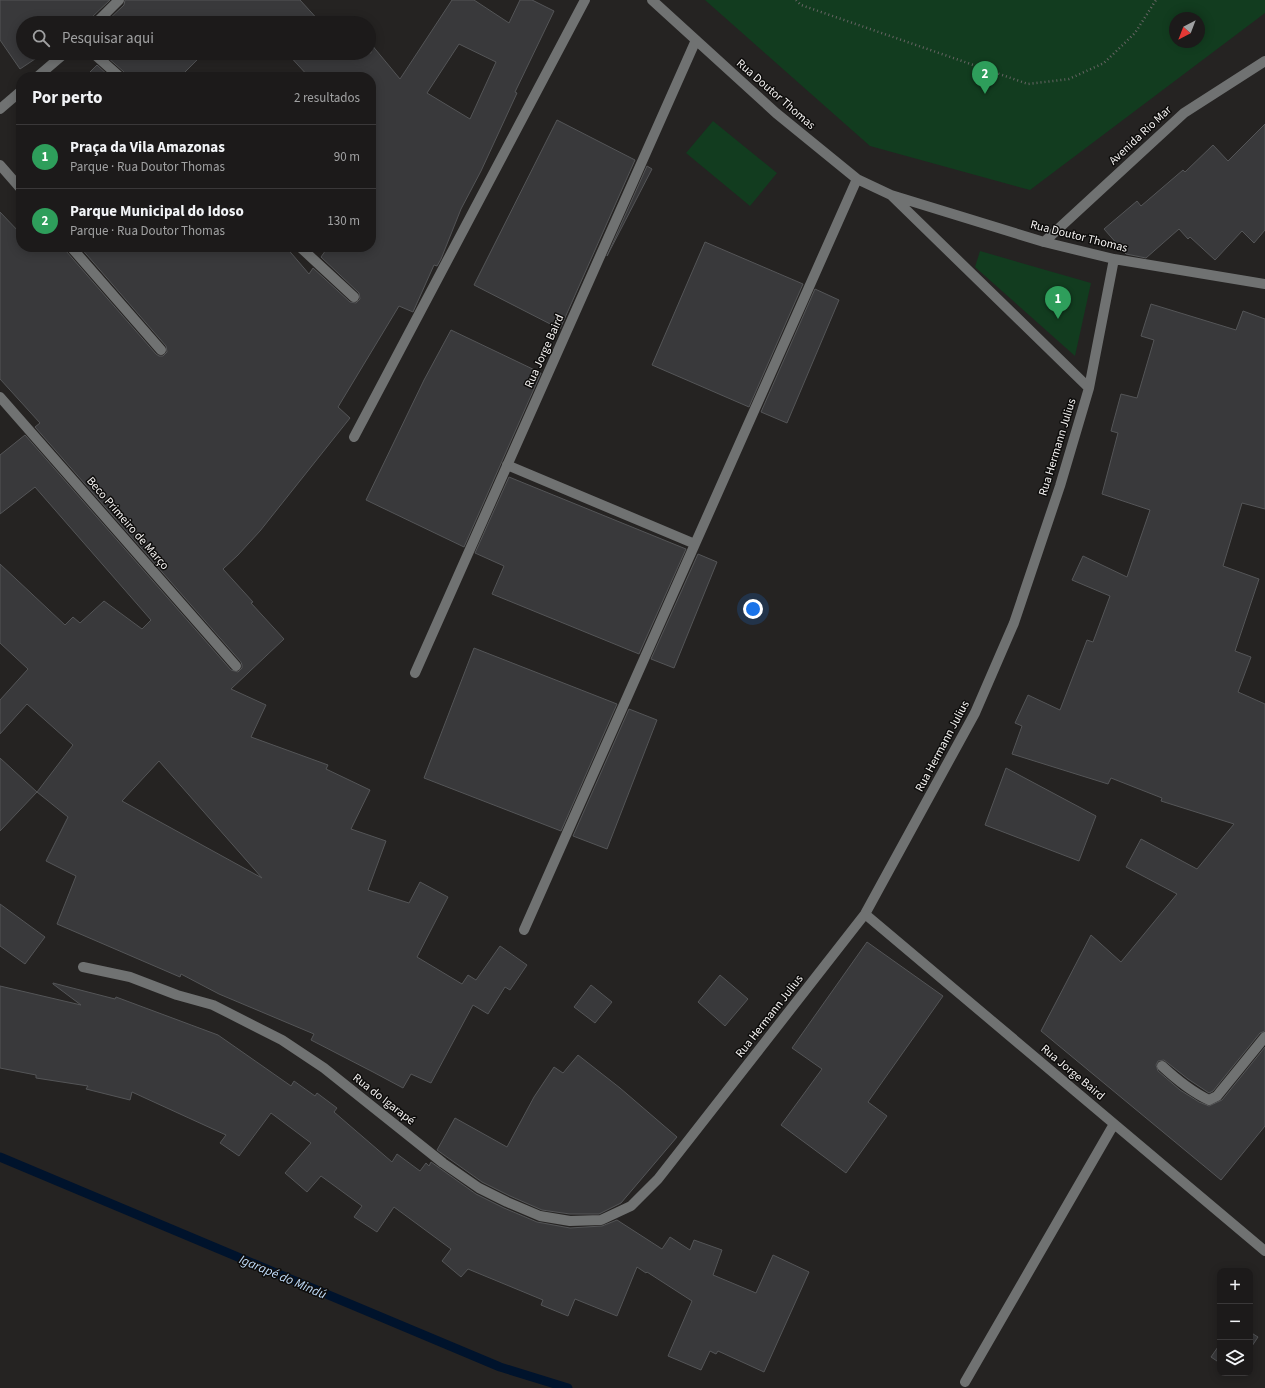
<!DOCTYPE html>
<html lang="pt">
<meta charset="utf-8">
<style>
body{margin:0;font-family:"Source Sans 3",sans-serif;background:#252323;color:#f1f3f6}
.controls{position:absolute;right:12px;bottom:12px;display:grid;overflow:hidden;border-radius:8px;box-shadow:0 2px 10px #0003}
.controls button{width:36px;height:36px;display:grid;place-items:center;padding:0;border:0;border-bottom:1px solid #3a3839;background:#1c1a1a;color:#f1f3f6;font:20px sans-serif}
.compass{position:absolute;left:1169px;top:12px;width:36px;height:36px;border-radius:50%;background:#1c1a1a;box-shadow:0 2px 10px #0003;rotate:222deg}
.you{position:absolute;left:753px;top:609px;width:14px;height:14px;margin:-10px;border:3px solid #fff;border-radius:50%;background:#1a73e8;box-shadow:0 0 0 6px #1a73e833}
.badge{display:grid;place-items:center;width:26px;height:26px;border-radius:50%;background:#ea580c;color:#fff;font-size:13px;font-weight:700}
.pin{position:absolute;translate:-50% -33px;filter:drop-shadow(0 1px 2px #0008)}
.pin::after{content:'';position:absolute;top:21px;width:14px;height:12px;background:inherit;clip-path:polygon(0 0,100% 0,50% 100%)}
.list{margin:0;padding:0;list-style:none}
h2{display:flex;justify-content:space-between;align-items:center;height:52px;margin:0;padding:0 16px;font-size:17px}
h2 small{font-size:13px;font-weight:400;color:#a0a1a2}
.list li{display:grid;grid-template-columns:26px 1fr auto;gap:12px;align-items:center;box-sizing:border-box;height:64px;padding:0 16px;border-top:1px solid #3a3839}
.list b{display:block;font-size:15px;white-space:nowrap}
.list p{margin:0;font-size:13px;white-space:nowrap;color:#a0a1a2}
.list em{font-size:13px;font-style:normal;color:#a0a1a2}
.icon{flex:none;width:22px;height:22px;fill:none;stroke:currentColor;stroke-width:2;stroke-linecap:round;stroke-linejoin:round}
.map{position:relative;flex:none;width:1265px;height:1388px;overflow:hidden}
.search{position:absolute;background:#1c1a1a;box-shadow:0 2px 10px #0003;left:16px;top:16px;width:360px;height:44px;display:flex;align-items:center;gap:10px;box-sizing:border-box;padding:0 14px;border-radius:22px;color:#a0a1a2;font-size:15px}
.panel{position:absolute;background:#1c1a1a;box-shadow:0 2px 10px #0003;left:16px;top:72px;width:360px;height:180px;border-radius:16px}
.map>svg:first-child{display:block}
</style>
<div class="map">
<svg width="1265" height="1388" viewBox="0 0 1265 1388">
<rect width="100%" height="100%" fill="#252322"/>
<!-- green -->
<path fill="#123c1f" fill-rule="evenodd" d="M 705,0 L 1265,0 L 1265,13 L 1030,190 L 870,146 ZM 1175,18 L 1199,18 L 1199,42 L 1175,42 Z
M 713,121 L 777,173 L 750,206 L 686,153 Z
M 980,251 L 1091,283 L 1075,356 L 975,267 Z"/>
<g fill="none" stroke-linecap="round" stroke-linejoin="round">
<!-- stream -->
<path stroke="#00132c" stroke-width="9" d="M 0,1157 L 500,1367 L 568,1388"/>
</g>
<!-- building -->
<path fill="#39393b" stroke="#545557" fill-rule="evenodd" d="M 0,0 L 110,0 L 91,18 L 90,23 L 23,23 L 23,53 L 44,53 L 20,69 L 0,40 Z
M 125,0 L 300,0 L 321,23 L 138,23 L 143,17 L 127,23 L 105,23 L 124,5 Z
M 452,0 L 474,0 L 509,23 L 520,0 L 532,0 L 554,11 L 515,92 L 517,93 L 481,171 L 461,209 L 441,259 L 437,266 L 434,265 L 413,312 L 399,306 L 338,407 L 350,418 L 260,531 L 238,555 L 223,569 L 253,602 L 251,603 L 284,639 L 231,689 L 266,705 L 251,737 L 328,765 L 326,769 L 370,790 L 351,829 L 386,841 L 368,890 L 409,903 L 420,882 L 448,897 L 417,957 L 462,984 L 468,975 L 476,980 L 500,946 L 527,965 L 510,990 L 505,987 L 488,1014 L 473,1005 L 431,1083 L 411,1074 L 403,1088 L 373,1072 L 311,1040 L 314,1034 L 219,994 L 181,974 L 180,977 L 57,924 L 76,876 L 46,861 L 68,817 L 37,792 L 73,745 L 27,704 L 0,734 L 0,700 L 28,669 L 0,643 L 0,564 L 65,625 L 73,617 L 80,623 L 104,601 L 142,629 L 151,620 L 35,487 L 0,514 L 0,455 L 25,435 L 231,670 L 238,672 L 242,668 L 242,665 L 241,662 L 35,427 L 40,423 L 0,379 L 0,212 L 21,234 L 21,247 L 65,247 L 66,251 L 156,354 L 159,356 L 163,356 L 167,352 L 166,346 L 80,247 L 286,247 L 309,274 L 313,268 L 350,302 L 356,303 L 360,299 L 359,293 L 321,257 L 328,247 L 371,247 L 371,77 L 309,77 L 287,53 L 371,53 L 371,44 L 400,79 ZM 459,44 L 496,62 L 470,119 L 427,93 ZM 159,761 L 262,878 L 122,801 Z
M 109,53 L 204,53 L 180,77 L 126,77 L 124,72 L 106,56 Z
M 97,65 L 110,77 L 85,77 Z
M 557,120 L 635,160 L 560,329 L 474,285 Z
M 1265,124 L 1265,230 L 1254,243 L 1242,231 L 1215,260 L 1190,237 L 1188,239 L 1179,229 L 1146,258 L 1126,254 L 1104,229 L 1137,201 L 1141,206 L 1183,170 L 1185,172 L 1213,145 L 1228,161 Z
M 647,166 L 652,169 L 607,256 Z
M 705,242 L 803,284 L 749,407 L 652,365 Z
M 815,289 L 839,300 L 787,423 L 761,412 Z
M 1151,304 L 1236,330 L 1243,311 L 1265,319 L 1265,509 L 1242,503 L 1223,566 L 1259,579 L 1235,651 L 1251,657 L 1238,692 L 1265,704 L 1265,1031 L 1260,1033 L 1213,1091 L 1209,1093 L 1188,1079 L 1164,1060 L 1158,1061 L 1156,1065 L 1158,1071 L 1180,1090 L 1199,1102 L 1209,1106 L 1222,1100 L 1265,1047 L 1265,1126 L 1221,1180 L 1041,1031 L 1091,935 L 1121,962 L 1177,894 L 1126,867 L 1141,839 L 1197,869 L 1234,824 L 1161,801 L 1162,798 L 1111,778 L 1108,784 L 1012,754 L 1022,726 L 1015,723 L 1028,695 L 1060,710 L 1087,640 L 1093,642 L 1110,596 L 1072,580 L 1083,556 L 1127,577 L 1150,510 L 1102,494 L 1118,433 L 1111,431 L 1121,394 L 1137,398 L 1154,340 L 1141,336 Z
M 451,330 L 541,373 L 464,547 L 366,500 L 424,380 Z
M 509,477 L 686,549 L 639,654 L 492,594 L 504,566 L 475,553 Z
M 698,554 L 717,562 L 674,668 L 651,659 Z
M 474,648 L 617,704 L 561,831 L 424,778 Z
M 629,709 L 657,720 L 607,849 L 573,836 Z
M 0,758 L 37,792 L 0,831 Z
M 1006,768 L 1096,816 L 1079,861 L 985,825 Z
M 0,904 L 45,937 L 25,964 L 0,946 Z
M 867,942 L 943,996 L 868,1102 L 887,1116 L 846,1173 L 781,1125 L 822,1069 L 792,1048 Z
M 720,975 L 748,999 L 725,1026 L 698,1002 Z
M 53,983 L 115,999 L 116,997 L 218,1035 L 291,1086 L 294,1081 L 315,1096 L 317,1093 L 337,1108 L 334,1112 L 392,1162 L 397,1154 L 420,1171 L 426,1163 L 429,1166 L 431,1162 L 476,1194 L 504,1208 L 537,1222 L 570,1228 L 602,1226 L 617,1220 L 662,1249 L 670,1237 L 690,1250 L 694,1240 L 722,1250 L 713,1275 L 756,1293 L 773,1255 L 809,1272 L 764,1372 L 718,1351 L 716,1354 L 710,1351 L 701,1370 L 668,1356 L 692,1301 L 647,1272 L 646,1273 L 637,1267 L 617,1316 L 575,1299 L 568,1316 L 541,1305 L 543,1300 L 468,1269 L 461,1277 L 442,1261 L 451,1249 L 394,1207 L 377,1232 L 354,1217 L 362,1206 L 321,1176 L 307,1192 L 285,1173 L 311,1143 L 271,1113 L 239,1156 L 220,1143 L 226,1135 L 132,1092 L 130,1100 L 86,1089 L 88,1086 L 36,1078 L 36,1075 L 0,1068 L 0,986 L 81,1005 L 53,984 Z
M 591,985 L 612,1002 L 595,1023 L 574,1007 Z
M 578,1055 L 620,1088 L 677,1137 L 621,1203 L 599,1214 L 570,1214 L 542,1210 L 510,1196 L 482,1182 L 437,1150 L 455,1118 L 507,1147 L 534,1097 L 554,1067 L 563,1073 Z
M 1250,1332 L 1258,1337 L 1250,1349 Z
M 1220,1344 L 1220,1363 L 1211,1357 Z"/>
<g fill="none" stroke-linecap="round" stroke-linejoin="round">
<!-- path -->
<path stroke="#676564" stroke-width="2.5" stroke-dasharray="1 3" stroke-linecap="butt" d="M 796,0 L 801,5 L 1028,84 L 1069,79 L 1104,63 L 1135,33 L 1156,0"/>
<!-- minor -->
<path stroke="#707272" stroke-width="10" d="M 652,0 L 776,113 L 857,179 L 891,195 L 1044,242 L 1114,259 L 1265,284
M 96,23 L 119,0
M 93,53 L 120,77
M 37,77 L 65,53
M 0,109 L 21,91
M 0,165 L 21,189
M 892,196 L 1089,388
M 1044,242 L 1184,113 L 1265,61
M 71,247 L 161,350
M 300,247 L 354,297
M 0,397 L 236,666
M 354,437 L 585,0
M 507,465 L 695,544 L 857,179
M 415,673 L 696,40
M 865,914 L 1265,1251
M 524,930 L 695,544
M 83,967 L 130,977 L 177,995 L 213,1005 L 282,1040 L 324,1068 L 443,1163 L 479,1188 L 507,1202 L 540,1216 L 570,1221 L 601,1220 L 631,1206 L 658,1179 L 865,914 L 975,713 L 1014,623 L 1060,486 L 1089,388 L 1114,259
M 1162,1066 C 1176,1079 1190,1091 1209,1100 L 1217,1096 L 1265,1037
M 965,1382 L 1114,1124"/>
</g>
<g text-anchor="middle" stroke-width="3" stroke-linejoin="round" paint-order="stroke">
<!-- street labels -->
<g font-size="12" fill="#f4f2f1" stroke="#0e0d0c">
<text transform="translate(776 94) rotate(41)" y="4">Rua Doutor Thomas</text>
<text transform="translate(1140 135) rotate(-43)" y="4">Avenida Rio Mar</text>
<text transform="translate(1079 236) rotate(14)" y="4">Rua Doutor Thomas</text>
<text transform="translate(544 351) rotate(-66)" y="4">Rua Jorge Baird</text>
<text transform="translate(1057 447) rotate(-73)" y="4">Rua Hermann Julius</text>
<text transform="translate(128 523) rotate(49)" y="4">Beco Primeiro de Março</text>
<text transform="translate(942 746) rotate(-62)" y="4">Rua Hermann Julius</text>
<text transform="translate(769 1016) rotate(-52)" y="4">Rua Hermann Julius</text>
<text transform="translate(1073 1072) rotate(40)" y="4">Rua Jorge Baird</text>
<text transform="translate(384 1099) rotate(38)" y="4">Rua do Igarapé</text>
</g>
<!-- water labels -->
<g font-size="13" font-style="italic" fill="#c0dcfa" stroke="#0e0d0c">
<text transform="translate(283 1276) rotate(23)" y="5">Igarapé do Mindú</text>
</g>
</g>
</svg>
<div class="controls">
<button>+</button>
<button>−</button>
<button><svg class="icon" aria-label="layers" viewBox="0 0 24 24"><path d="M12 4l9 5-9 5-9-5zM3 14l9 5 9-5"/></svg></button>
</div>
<svg class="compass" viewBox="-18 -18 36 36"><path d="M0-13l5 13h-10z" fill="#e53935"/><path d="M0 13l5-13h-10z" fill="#a0a1a2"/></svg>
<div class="you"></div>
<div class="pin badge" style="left:1058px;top:319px;background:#2e9e5b">1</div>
<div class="pin badge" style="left:985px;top:94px;background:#2e9e5b">2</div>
<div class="search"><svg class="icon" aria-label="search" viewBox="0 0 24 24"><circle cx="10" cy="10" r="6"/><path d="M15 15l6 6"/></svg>Pesquisar aqui</div>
<section class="panel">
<h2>Por perto<small>2 resultados</small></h2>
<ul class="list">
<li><span class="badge" style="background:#2e9e5b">1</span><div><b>Praça da Vila Amazonas</b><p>Parque · Rua Doutor Thomas</p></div><em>90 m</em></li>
<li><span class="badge" style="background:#2e9e5b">2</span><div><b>Parque Municipal do Idoso</b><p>Parque · Rua Doutor Thomas</p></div><em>130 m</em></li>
</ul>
</section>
</div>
